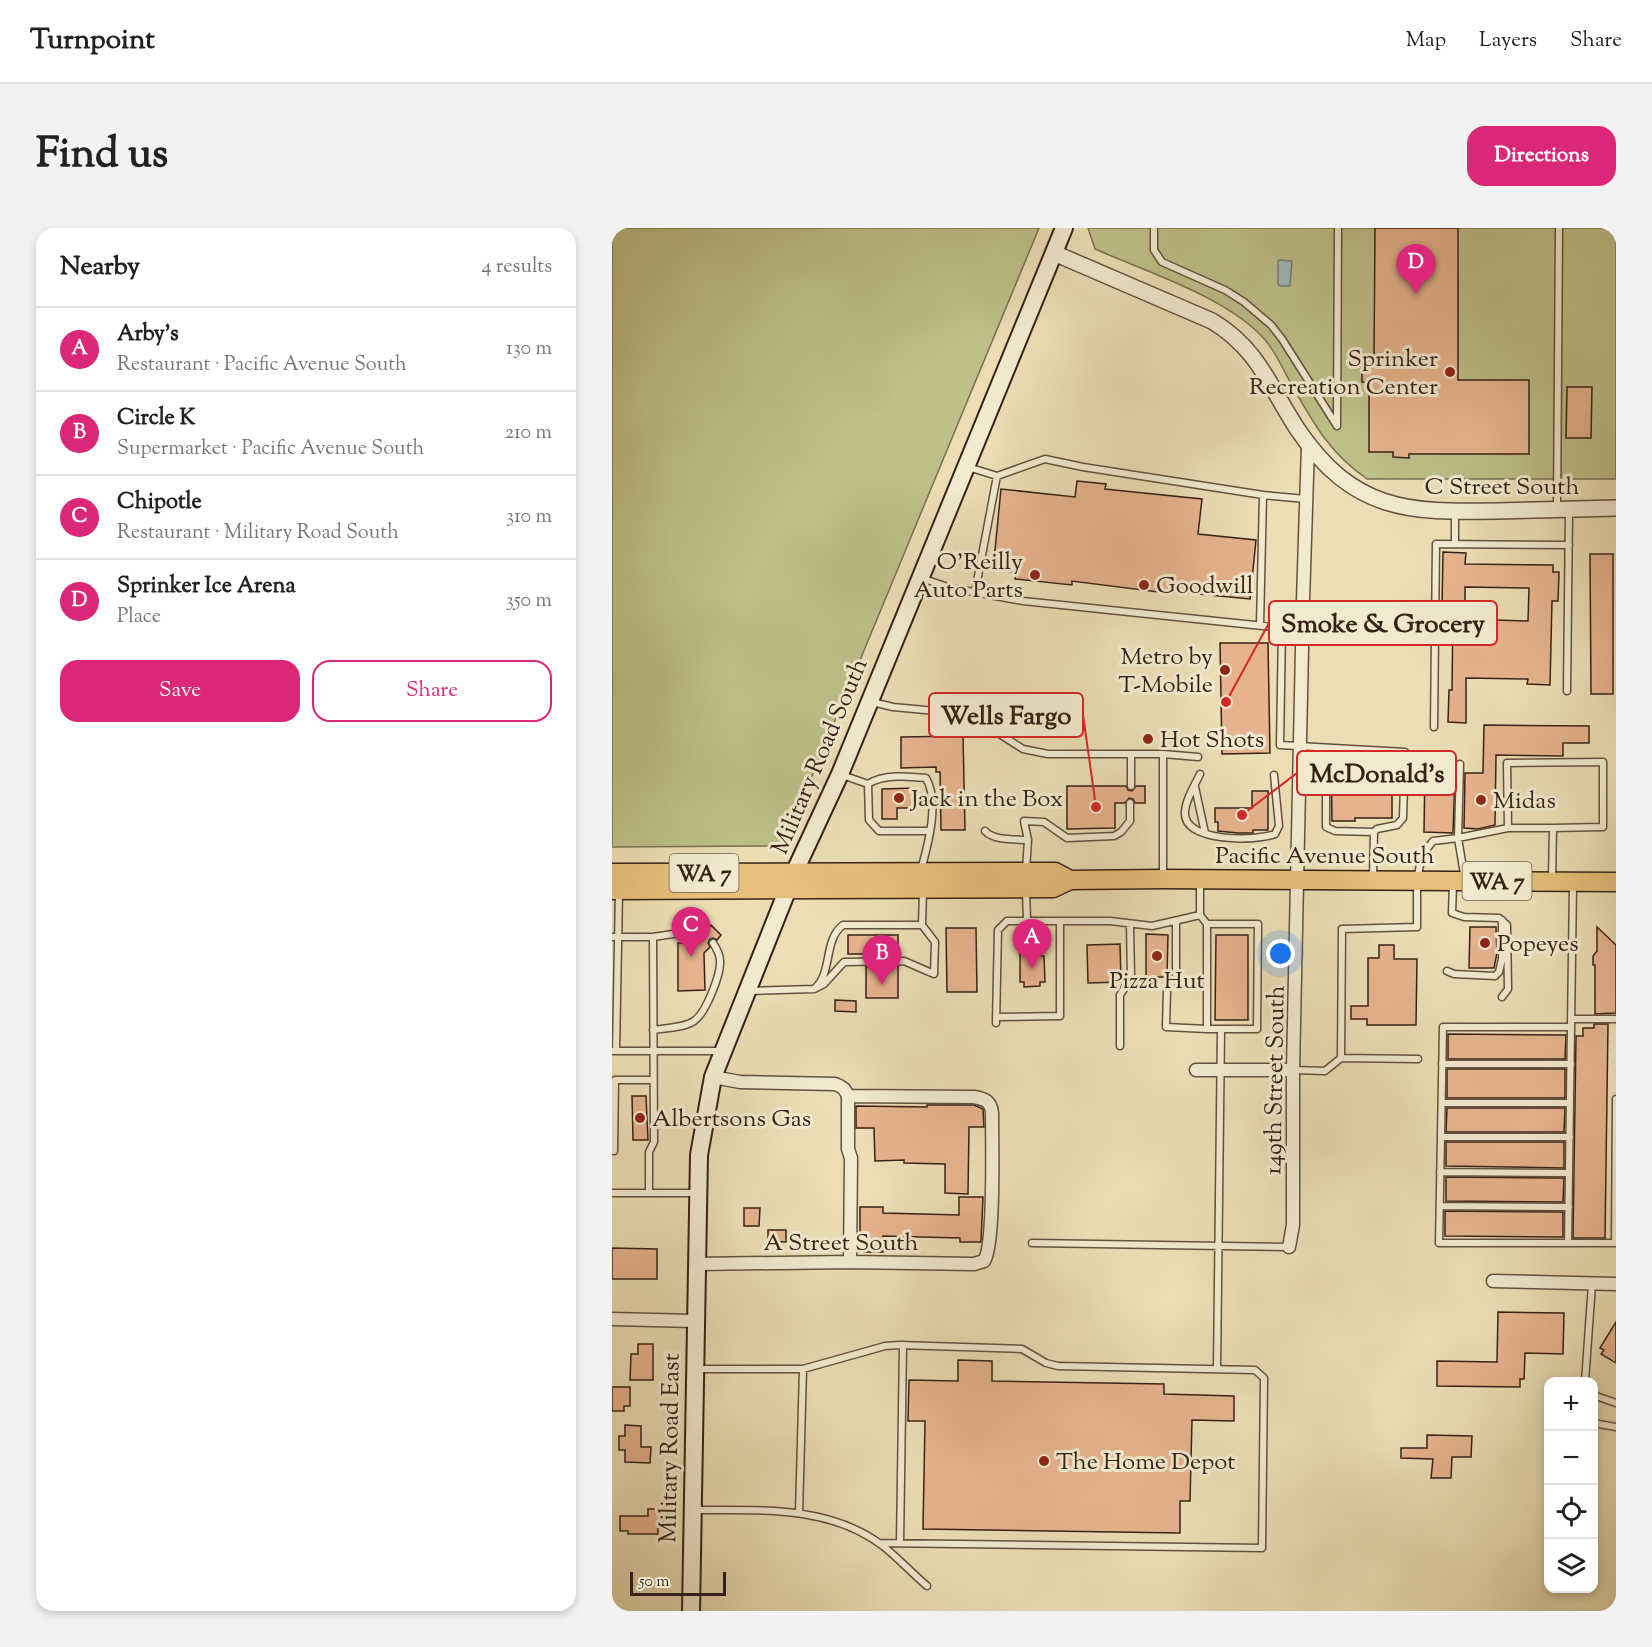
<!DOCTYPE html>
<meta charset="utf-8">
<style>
body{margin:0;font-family:"Sorts Mill Goudy",serif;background:#f2f2f2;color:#222}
.controls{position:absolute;right:18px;bottom:18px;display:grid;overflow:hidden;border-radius:12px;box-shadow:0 3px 9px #0003}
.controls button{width:54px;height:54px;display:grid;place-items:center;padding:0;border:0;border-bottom:2px solid #e0e0e0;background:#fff;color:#222;font:30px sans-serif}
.scale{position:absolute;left:18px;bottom:15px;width:96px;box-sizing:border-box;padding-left:6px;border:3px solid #362216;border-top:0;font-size:16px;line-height:21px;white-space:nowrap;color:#362216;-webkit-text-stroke:4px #f2eacf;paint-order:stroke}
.you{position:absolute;left:669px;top:726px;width:21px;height:21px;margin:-15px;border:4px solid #fff;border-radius:50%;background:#1a73e8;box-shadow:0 0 0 9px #1a73e833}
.badge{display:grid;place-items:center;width:39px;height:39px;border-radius:50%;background:#db2777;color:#fff;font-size:20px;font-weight:700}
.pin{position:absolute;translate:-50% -50px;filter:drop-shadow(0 2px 3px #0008)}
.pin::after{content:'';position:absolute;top:32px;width:21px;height:18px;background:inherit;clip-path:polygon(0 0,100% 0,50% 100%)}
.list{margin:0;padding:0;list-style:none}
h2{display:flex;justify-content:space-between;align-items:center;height:78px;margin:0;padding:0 24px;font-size:26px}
h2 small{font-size:20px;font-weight:400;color:#767676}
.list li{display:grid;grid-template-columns:39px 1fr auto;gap:18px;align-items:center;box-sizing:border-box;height:84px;padding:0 24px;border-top:2px solid #e0e0e0}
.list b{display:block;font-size:22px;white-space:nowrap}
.list p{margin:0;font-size:20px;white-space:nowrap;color:#767676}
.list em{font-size:20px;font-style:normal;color:#767676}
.actions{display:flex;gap:12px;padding:18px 24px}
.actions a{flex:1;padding:14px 0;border:2px solid #db2777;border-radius:18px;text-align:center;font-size:21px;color:#db2777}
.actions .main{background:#db2777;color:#fff}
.icon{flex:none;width:33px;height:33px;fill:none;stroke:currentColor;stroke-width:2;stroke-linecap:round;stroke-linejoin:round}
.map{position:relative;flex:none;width:1004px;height:1383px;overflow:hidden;border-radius:18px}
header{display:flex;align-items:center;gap:36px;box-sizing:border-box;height:84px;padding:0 30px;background:#fff;border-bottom:2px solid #e0e0e0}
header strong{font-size:28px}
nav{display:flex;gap:33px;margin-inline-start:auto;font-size:21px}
.intro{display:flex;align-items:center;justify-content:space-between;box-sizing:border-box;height:144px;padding:0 36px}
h1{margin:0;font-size:42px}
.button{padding:15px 27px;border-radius:18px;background:#db2777;color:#fff;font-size:21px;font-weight:700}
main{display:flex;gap:36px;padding:0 36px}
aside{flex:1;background:#fff;border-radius:18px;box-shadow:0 3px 9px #0003}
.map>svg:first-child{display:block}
</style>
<header>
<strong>Turnpoint</strong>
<nav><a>Map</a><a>Layers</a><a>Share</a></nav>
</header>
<div class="intro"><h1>Find us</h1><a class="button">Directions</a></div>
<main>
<aside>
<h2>Nearby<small>4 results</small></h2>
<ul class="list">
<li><span class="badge">A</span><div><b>Arby's</b><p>Restaurant · Pacific Avenue South</p></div><em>130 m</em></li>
<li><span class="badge">B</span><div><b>Circle K</b><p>Supermarket · Pacific Avenue South</p></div><em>210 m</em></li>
<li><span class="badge">C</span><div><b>Chipotle</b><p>Restaurant · Military Road South</p></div><em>310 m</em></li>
<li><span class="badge">D</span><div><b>Sprinker Ice Arena</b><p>Place</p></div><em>350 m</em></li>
</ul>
<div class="actions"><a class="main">Save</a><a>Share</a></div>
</aside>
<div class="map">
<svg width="1004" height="1383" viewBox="0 0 1004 1383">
<rect width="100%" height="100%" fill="#ebdeb5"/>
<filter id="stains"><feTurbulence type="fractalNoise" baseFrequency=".00333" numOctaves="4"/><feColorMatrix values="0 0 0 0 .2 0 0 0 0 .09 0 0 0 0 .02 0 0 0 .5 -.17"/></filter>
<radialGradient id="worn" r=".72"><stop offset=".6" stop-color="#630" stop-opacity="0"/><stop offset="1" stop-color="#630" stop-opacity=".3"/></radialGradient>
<!-- green -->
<path fill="#bebf89" stroke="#7a7050" stroke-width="1.5" d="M 0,0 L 427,0 L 171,618 L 0,619 Z
M 476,0 L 1004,0 L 1004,251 L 755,251 C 715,223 701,194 677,152 C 670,139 664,125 654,113 C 618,70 535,44 483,21 Z"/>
<!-- water -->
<path fill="#9db9b8" stroke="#747d77" stroke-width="1.5" d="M 668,32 L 680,33 L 678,58 L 668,58 L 666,56 L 666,33 Z"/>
<!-- building -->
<path fill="#e6b38e" stroke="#362216" stroke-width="1.5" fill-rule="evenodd" d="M 763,0 L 846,0 L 846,152 L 917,152 L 917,226 L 797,226 L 797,230 L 781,229 L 781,224 L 757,224 L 757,154 L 750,154 L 750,132 L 762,132 Z
M 955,159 L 980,159 L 979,210 L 954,210 Z
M 465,253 L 494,256 L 493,261 L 590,271 L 586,306 L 644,312 L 638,371 L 555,363 L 554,365 L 460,353 L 460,357 L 403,351 L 404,344 L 381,342 L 389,261 L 463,269 Z
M 831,324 L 854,325 L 853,336 L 941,337 L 941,344 L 947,344 L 946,373 L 940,373 L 938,457 L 915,456 L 916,451 L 854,450 L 854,495 L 836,494 L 837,462 L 840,462 L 841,379 L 830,379 ZM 853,359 L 917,360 L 916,393 L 853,391 Z
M 978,326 L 1001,326 L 1001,466 L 979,466 Z
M 608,415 L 656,415 L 658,525 L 610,526 Z
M 872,497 L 977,498 L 977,515 L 951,515 L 951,528 L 884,527 L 883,597 L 866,601 L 852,600 L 853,545 L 871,545 Z
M 351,508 L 353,602 L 329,602 L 328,544 L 324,544 L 324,539 L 289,540 L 289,509 Z
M 719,533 L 743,533 L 743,566 L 780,566 L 780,590 L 743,590 L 743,593 L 720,593 Z
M 813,536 L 840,536 L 840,545 L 843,545 L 841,605 L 812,604 Z
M 455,558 L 514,558 L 516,562 L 520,563 L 524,558 L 533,558 L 533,575 L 523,575 L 521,571 L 517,570 L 513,575 L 503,575 L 503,600 L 455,601 Z
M 303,560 L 304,580 L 285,580 L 285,591 L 270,591 L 270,561 Z
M 640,563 L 656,563 L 656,602 L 641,602 L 641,605 L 626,605 L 606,603 L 606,594 L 603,594 L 603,580 L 640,580 Z
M 99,697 L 109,707 L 105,712 L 101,710 L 98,711 L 96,715 L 98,719 L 92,725 L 93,762 L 66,763 L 66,715 L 82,715 L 85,711 L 92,711 L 95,707 L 94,702 Z
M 858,699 L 884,699 L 885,725 L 882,740 L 857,740 Z
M 985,699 L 1004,717 L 1004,785 L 983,786 L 983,737 L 981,737 L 981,728 L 985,723 Z
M 334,700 L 364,700 L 365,764 L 335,764 Z
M 429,704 L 429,728 L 432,728 L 433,754 L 428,754 L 428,758 L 412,759 L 412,754 L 408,754 L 408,705 Z
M 534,706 L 556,707 L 555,749 L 534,749 Z
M 236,707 L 286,707 L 286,728 L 254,728 L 254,726 L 236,726 Z
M 604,707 L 636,707 L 636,792 L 603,792 Z
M 508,716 L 509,754 L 476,755 L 475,717 Z
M 767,717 L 782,717 L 782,731 L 805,731 L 804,797 L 755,797 L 755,791 L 739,791 L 739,778 L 756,778 L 756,730 L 767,730 Z
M 286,738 L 286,770 L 254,770 L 254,739 Z
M 223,772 L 244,773 L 244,784 L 223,783 Z
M 982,796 L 996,796 L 993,1010 L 961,1010 L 964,808 L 971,808 L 971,800 L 982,800 Z
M 836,806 L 954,807 L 953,831 L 836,831 Z
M 835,841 L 953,841 L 953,870 L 835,870 Z
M 20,868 L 34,868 L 36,912 L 21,912 Z
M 315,877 L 362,877 L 371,881 L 372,899 L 357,899 L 356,966 L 333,965 L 333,936 L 292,935 L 292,932 L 263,933 L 262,900 L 244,900 L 244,878 L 315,879 Z
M 835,880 L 953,880 L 952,904 L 834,904 Z
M 952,914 L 952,940 L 834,938 L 834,914 Z
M 834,949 L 952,950 L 951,974 L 834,973 Z
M 347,969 L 371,969 L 369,1014 L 348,1014 L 348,1010 L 271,1008 L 271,1024 L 248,1024 L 248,979 L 271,979 L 271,985 L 347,987 Z
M 132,980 L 148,980 L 147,998 L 132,998 Z
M 833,983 L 951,984 L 951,1009 L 833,1008 Z
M 156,1002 L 174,1002 L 174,1014 L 156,1013 Z
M 0,1020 L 45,1021 L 45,1051 L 0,1051 Z
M 886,1084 L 952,1085 L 951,1126 L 913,1125 L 912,1151 L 908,1151 L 908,1159 L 825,1158 L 825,1133 L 885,1134 Z
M 1004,1094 L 1004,1135 L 989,1126 L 992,1122 L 988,1120 Z
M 26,1116 L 41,1116 L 41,1152 L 18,1152 L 19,1126 L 26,1126 Z
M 346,1132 L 380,1133 L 380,1153 L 552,1156 L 552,1166 L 622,1168 L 622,1193 L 580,1192 L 578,1273 L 568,1273 L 568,1305 L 311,1301 L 313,1193 L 296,1193 L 297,1152 L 346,1153 Z
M 0,1159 L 18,1159 L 18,1178 L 12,1178 L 12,1183 L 0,1183 Z
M 13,1197 L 29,1198 L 29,1219 L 39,1219 L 38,1235 L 13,1234 L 13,1222 L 7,1222 L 7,1208 L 13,1208 Z
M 815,1207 L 860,1208 L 859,1229 L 840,1229 L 839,1250 L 819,1250 L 821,1231 L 789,1230 L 789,1220 L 815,1220 Z
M 36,1281 L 53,1281 L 53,1293 L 46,1293 L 46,1306 L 16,1306 L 16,1303 L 8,1303 L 8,1288 L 36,1288 Z"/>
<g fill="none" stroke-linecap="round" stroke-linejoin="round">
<!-- service casing -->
<g stroke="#63513e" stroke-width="9">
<path id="service" d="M 542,0 L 542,22 L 550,34 L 613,62 L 632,74 L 659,97 L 670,111 L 725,198
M 725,197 L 726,0
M 356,239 L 385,248 L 433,231 L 471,239 L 651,267
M 945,281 L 947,0
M 843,316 L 843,284
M 309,350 L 339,360 L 411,373 L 690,402
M 363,364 L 385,248
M 648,397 L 651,267 L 694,271
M 670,400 L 668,517 L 793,524 L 791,590 L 785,597 L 765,601 L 762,604 L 761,650
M 955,463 L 957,282
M 260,474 L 281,479 L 356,486 L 411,521 L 436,526 L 551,526 L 586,529
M 822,499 L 824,316 L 957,317
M 714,520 L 714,599 L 723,603 L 762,604
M 551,526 L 551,650
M 588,546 C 583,557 573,572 573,585 C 572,615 645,613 663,606 L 667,598 L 662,547
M 230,547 L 256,556 C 271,546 296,548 314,550 C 328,574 316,617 309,642
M 256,556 L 257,592 L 267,603 L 318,603
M 519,558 L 519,526
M 583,559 L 593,605
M 373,603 C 382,613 403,611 416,612
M 414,642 L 416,612 L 412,593 L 432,594 L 455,610 L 502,608 L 509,604 L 518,593 L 518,575
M 940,650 L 941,600 L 991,599 L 991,534 L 895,535 L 896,600 L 941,600
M 853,652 L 846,610 L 896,600
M 588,655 L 588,687 L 595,696 L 646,696 L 645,801 L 609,801 L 605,1141
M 841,656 L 840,685 L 852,689 L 887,690 L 895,697 L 896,761 L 890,769
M 414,663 L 415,693
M 564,693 L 564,749 L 555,762 L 554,799 L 595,801
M 595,696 L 595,801 L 609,801
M 0,709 L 41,709 L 42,914 L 37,924 L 37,965
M 41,709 L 61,706 L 90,706
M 835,743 L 842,746 L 883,748 L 887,744 L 890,731 L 890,692
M 202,761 L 212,756 L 232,734 L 292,733 L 322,746 L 323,714 L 310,697 L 311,663
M 137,763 L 202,761 C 221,746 211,712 231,697 L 310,697
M 384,789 L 448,788 L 448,693
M 959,791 L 1004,791
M 384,795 L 386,702 L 395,693 L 498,693 L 540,698 L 588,687
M 959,799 L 831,799 L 827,1015 L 956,1015 C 958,895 959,775 961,655
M 41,802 C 53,800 72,800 82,793 C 94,785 109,746 108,733 C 108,726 105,721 101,715
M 508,818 L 508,767 L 519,750 L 518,696
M 1,823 L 110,823
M 4,823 L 7,664
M 806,831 L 729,830 L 730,701 L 805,699 L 805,652 L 810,627 L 821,613 L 846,610 L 848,536
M 830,836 L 959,836
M 681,842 L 713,843 L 729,830
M 830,875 L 958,875
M 829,909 L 958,909
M 2,923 L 3,852 L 41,852
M 828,944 L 957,945
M 0,965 L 86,965
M 828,978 L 957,979
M 420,1015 L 677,1019
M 956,1015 L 1003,1015 L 1004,871
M 83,1141 L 191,1141 L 273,1118 L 287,1117 L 410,1121 L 434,1135 L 446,1138 L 643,1142 L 652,1150 L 650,1320 L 267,1315
M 973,1154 L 980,1056
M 981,1167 L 1004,1175
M 981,1195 L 1004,1199
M 81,1282 C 146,1283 216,1276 271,1318 C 286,1330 300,1345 315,1358
M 187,1285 L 191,1141
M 288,1315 L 291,1117"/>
</g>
<!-- minor casing -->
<g stroke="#63513e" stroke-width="15">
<path id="minor" d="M 584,842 L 681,842
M 101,849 L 128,854 L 223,856 C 231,859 233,861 236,868 L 236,921 L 239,930 L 238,1034
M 677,1019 L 681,997 L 681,842 L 691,373 L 696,217
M 85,1036 L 238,1034 L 362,1036 L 372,1033 C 383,1017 380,910 380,885 C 379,873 373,871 362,869 L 236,868
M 881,1053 L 1004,1056
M 0,1091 L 83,1093"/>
</g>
<!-- tertiary casing -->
<g stroke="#63513e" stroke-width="18">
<path id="tertiary" d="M 442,25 L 600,93 C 647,121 658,160 686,202 C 741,283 796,285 885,283 C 925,282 964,281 1004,280"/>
</g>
<!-- secondary casing -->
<g stroke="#362216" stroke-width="20">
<path id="secondary" d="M 79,1383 L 87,927 L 101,849 L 183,643 L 228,546 L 452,0"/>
</g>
<!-- primary casing -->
<g stroke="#362216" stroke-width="21">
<path id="primary" d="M 0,645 L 443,644 L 458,652
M 0,662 L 441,660 L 458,652 L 551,651 L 1004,654"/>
</g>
<!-- service -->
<use href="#service" stroke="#f2eacf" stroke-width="6"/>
<!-- minor -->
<use href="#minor" stroke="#f2eacf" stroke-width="12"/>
<!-- tertiary -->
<use href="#tertiary" stroke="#f2eacf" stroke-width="15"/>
<!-- secondary -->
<use href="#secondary" stroke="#f2eacf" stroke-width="16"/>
<!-- primary -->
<use href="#primary" stroke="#e6bf7a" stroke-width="18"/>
</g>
<!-- markers -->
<g fill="#8f2418" stroke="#f2eacf" stroke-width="2">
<circle cx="838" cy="144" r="6"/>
<circle cx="423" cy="347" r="6"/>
<circle cx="532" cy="357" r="6"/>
<circle cx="613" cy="442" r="6"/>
<circle cx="536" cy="511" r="6"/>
<circle cx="287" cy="570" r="6"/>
<circle cx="869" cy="572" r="6"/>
<circle cx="873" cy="715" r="6"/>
<circle cx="545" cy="728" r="6"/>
<circle cx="28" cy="890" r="6"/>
<circle cx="432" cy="1233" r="6"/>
</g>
<g text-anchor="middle" stroke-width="6" stroke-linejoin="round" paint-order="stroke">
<!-- shield labels -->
<g fill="#f2eacf" stroke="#6e5e4e" stroke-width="1.5">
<rect x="57.5" y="626" width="69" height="38" rx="4.5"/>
<rect x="850.5" y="634" width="69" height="38" rx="4.5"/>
</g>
<g font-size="22" font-weight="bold" fill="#362216">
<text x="92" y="653">WA 7</text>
<text x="885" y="661">WA 7</text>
</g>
<!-- poi labels -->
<g font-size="24" fill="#362216" stroke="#f2eacf" text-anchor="start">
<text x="826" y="138" text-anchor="end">Sprinker<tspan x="826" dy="28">Recreation Center</tspan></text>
<text x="411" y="341" text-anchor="end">O'Reilly<tspan x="411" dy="28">Auto Parts</tspan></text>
<text x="544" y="365">Goodwill</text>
<text x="601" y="436" text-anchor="end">Metro by<tspan x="601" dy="28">T-Mobile</tspan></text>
<text x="548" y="519">Hot Shots</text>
<text x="299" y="578">Jack in the Box</text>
<text x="881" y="580">Midas</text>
<text x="885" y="723">Popeyes</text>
<text x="545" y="760" text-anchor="middle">Pizza Hut</text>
<text x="40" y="898">Albertsons Gas</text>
<text x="444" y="1241">The Home Depot</text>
</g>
<!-- street labels -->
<g font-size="24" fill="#362216" stroke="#f2eacf">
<text x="890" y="266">C Street South</text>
<text transform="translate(207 528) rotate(-67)" y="8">Military Road South</text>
<text x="713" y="635">Pacific Avenue South</text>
<text transform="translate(662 852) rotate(-89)" y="8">149th Street South</text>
<text x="229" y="1022">A Street South</text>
<text transform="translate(57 1220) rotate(-89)" y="8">Military Road East</text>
</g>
</g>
<!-- callouts -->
<path fill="none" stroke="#d62828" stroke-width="2" d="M614 474L657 395M484 579L471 487M630 587L685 545"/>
<g fill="#d62828" stroke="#f2eacf" stroke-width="2">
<circle cx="614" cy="474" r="6"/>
<circle cx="484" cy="579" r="6"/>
<circle cx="630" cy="587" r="6"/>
</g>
<g fill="#f2eacf" stroke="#d62828" stroke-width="2">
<rect x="657" y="373" width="228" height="44" rx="6"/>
<rect x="317" y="465" width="154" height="44" rx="6"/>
<rect x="685" y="523" width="159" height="44" rx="6"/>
</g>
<g font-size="26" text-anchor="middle" font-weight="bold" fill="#362216">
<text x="771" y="404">Smoke &amp; Grocery</text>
<text x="394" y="496">Wells Fargo</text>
<text x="765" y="554">McDonald's</text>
</g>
<rect width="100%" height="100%" filter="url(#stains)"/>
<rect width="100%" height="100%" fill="url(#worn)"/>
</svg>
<div class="controls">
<button>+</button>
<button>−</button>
<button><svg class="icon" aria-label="locate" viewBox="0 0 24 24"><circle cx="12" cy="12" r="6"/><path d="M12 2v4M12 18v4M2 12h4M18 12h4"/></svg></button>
<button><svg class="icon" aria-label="layers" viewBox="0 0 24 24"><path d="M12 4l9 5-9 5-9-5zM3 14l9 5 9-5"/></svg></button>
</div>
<div class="scale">50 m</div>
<div class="you"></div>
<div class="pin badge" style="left:420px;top:741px">A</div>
<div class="pin badge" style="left:270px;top:757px">B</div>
<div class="pin badge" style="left:79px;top:729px">C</div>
<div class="pin badge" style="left:804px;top:66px">D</div>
</div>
</main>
